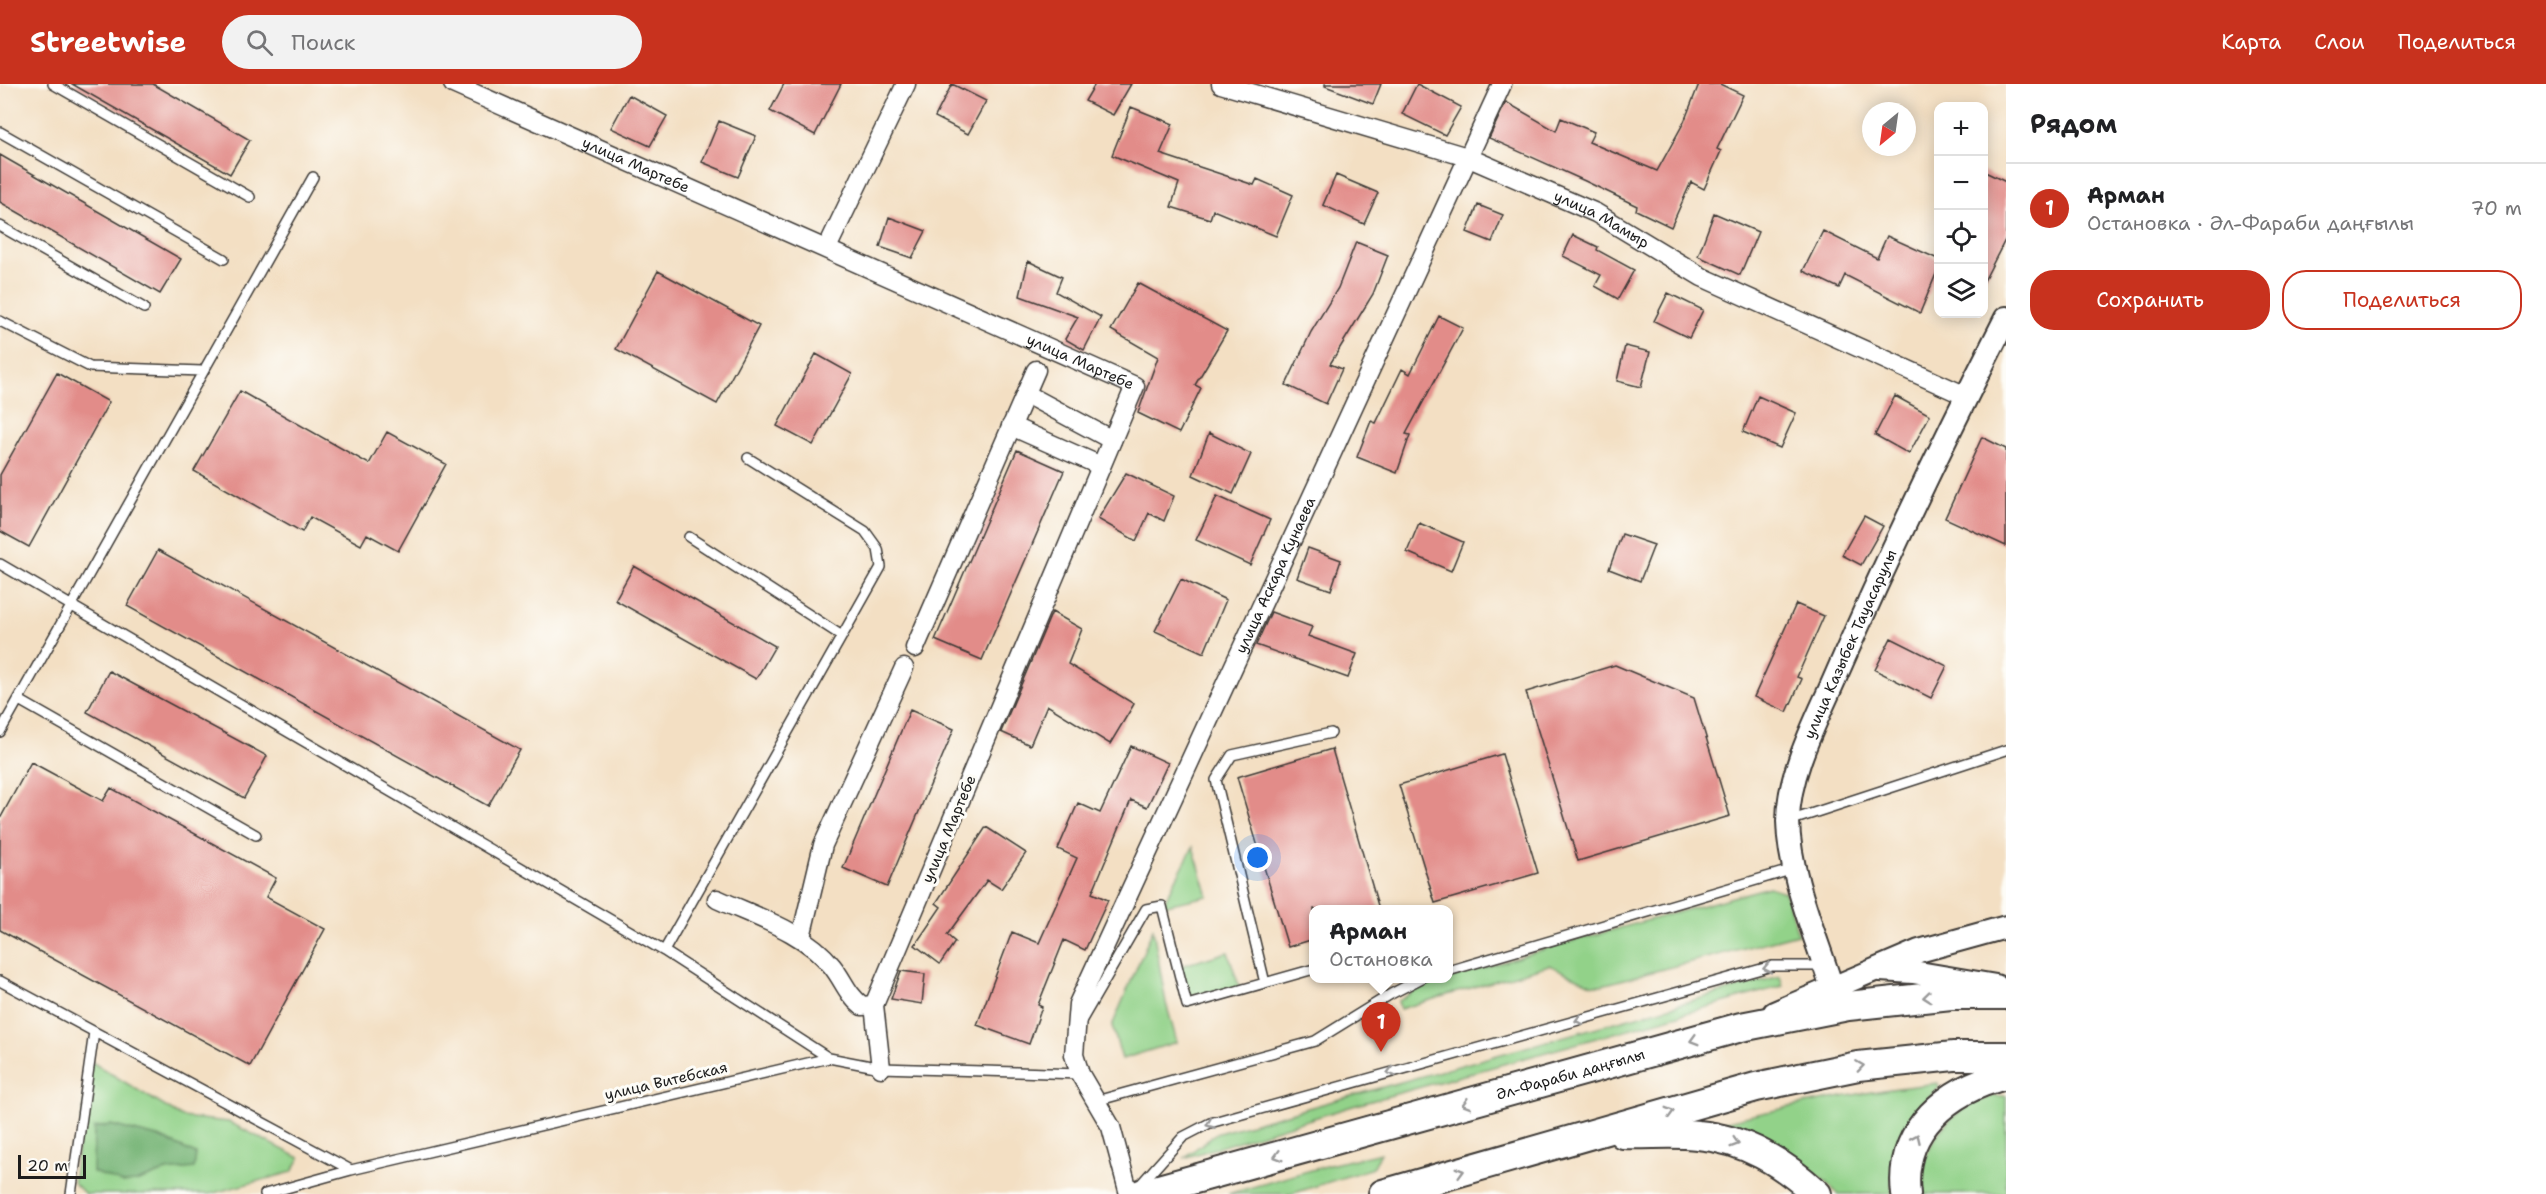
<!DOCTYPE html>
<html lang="ru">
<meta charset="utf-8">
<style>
body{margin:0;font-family:"Shantell Sans",sans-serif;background:#f2f2f2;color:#202124}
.controls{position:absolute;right:18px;top:18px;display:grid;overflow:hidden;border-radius:12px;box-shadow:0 3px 15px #0003}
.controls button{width:54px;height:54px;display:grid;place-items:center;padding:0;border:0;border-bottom:2px solid #e0e0e0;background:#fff;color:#202124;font:30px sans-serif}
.compass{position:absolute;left:1862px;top:18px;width:54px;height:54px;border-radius:50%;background:#fff;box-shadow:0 3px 15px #0003;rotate:209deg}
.scale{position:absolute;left:18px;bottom:15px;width:68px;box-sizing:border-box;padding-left:6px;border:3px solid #1c1c1c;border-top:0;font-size:16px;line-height:21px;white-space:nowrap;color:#1c1c1c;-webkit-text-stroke:4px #fdfcf7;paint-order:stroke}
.you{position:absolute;left:1258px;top:774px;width:21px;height:21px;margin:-15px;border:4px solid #fff;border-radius:50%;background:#1a73e8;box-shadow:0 0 0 9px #1a73e833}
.badge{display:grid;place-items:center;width:39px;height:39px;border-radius:50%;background:#c8321e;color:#fff;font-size:20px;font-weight:700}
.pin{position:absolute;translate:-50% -50px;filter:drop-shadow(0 2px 3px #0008)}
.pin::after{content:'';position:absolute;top:32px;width:21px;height:18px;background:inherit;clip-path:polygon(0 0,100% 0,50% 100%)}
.popup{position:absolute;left:1309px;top:821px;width:144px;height:78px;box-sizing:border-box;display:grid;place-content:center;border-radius:12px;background:#fff;filter:drop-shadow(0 2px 4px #0005);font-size:20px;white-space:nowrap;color:#757577}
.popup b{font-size:22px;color:#202124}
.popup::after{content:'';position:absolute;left:50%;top:100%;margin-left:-12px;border:12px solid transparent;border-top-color:#fff}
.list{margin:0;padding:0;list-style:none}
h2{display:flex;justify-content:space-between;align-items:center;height:78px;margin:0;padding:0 24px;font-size:26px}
h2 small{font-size:20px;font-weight:400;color:#757577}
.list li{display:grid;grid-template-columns:39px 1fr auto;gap:18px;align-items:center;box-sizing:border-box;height:90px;padding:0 24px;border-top:2px solid #e0e0e0}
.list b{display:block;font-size:22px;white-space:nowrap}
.list p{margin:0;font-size:20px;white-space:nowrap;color:#757577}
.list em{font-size:20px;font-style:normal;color:#757577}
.actions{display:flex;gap:12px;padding:18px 24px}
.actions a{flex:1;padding:14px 0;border:2px solid #c8321e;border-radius:24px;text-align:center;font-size:21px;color:#c8321e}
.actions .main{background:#c8321e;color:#fff}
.icon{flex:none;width:33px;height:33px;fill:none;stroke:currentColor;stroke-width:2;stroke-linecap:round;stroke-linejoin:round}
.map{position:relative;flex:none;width:2006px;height:1110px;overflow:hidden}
header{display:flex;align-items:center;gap:36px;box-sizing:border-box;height:84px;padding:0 30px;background:#c8321e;color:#fff}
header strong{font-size:28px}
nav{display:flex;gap:33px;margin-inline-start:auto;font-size:21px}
.search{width:420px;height:54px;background:#f2f2f2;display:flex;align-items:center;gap:15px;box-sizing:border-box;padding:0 21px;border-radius:33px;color:#757577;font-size:22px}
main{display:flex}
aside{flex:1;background:#fff}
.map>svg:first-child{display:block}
</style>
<header>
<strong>Streetwise</strong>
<div class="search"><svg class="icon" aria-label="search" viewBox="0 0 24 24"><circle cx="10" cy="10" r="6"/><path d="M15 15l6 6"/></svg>Поиск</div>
<nav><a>Карта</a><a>Слои</a><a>Поделиться</a></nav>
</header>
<main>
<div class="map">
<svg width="2006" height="1110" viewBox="0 0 2006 1110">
<rect width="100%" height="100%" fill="#fdfcf7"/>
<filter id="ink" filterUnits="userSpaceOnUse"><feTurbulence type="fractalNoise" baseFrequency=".0167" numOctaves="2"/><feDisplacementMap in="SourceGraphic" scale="12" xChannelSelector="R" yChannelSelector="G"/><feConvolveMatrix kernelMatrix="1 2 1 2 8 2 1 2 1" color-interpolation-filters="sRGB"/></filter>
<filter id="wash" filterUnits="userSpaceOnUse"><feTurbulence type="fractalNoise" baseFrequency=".008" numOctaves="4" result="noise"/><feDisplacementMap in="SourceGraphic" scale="24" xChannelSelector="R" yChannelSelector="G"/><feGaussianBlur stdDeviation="1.35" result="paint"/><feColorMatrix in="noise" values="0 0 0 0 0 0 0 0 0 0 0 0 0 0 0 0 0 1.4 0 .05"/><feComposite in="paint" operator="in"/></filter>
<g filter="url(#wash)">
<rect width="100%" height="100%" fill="#f3dfc3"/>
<!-- green -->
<path fill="#92d289" stroke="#577752" stroke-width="1.5" d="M 1193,763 L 1208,812 L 1162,822 Z
M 1769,803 L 1785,808 L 1798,850 L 1602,901 L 1593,901 L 1549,881 L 1400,925 L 1398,917 L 1421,903 L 1558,861 Z
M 1153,845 L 1166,919 L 1177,958 L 1122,975 L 1112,942 Z
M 1228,868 L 1240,905 L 1187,921 L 1177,883 Z
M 1780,892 L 1783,902 L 1353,1022 L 1184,1074 L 1215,1050 Z
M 90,977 L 182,1033 L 229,1038 L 300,1074 L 292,1088 L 210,1110 L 85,1110 L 73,1098 Z
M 1938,999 L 1939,1004 C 1907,1031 1889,1066 1892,1110 L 1838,1110 L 1818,1091 L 1791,1072 L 1707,1042 C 1786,1022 1857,1008 1938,999 Z
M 1993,1012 L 2006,1012 L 2006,1110 L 1923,1110 C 1917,1063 1949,1024 1993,1012 Z
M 1381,1069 L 1373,1084 L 1291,1110 L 1228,1110 L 1329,1081 Z"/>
<!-- forest -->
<path fill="#75b475" stroke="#486848" stroke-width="1.5" d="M 111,1041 L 161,1054 L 196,1070 L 194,1084 L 166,1087 L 136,1098 L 123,1099 L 93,1088 L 94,1044 Z"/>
<g id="blocks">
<!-- building -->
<path fill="#e28c89" d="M 72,0 L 153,0 L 250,56 L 230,90 Z
M 784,0 L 841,0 L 815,51 L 770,27 Z
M 952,0 L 986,17 L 968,50 L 935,33 Z
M 1095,0 L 1131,0 L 1113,31 L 1085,17 Z
M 1325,0 L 1381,0 L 1373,20 L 1325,2 Z
M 1417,0 L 1461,23 L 1445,51 L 1402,30 Z
M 1699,0 L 1720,0 L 1743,11 L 1717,65 L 1721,67 L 1704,105 L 1691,98 L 1671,143 L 1636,126 L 1637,122 L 1585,97 L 1489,54 L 1506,18 L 1556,47 L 1561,34 L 1594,48 L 1589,58 L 1657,87 L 1684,38 Z
M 629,11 L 667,32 L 650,62 L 611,44 Z
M 1131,23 L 1173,40 L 1160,70 L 1254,101 L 1257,95 L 1293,111 L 1276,152 L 1213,126 L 1210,135 L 1171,123 L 1179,99 L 1112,71 Z
M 719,37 L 756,52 L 738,93 L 702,78 Z
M 0,71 L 181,175 L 160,210 L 0,118 Z
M 1983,87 L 2006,98 L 2006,154 L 1983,199 Z
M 1336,91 L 1378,109 L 1364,140 L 1323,121 Z
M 1478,121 L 1503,131 L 1492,158 L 1467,148 Z
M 1714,129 L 1758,148 L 1740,191 L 1698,172 Z
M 889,133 L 926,147 L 912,174 L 880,163 Z
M 1823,147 L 1877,174 L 1887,152 L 1938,175 L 1938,185 L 1920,229 L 1845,191 L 1839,204 L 1803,187 Z
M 1573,151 L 1598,163 L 1597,166 L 1634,186 L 1618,215 L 1595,202 L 1601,191 L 1563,172 Z
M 1356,158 L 1388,171 L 1373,210 L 1330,280 L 1342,285 L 1326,320 L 1286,301 L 1311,248 L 1338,204 Z
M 1028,177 L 1062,193 L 1056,208 L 1101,233 L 1084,266 L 1065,255 L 1078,233 L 1020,212 Z
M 658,187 L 759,242 L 717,320 L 616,265 Z
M 1138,199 L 1227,247 L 1195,301 L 1201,304 L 1179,349 L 1138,329 L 1158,273 L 1111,246 Z
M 1668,209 L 1703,226 L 1689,254 L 1654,237 Z
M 1439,232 L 1463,244 L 1406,350 L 1410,351 L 1397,389 L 1357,373 L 1371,337 L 1376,339 L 1402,285 L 1410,290 Z
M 1625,262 L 1650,268 L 1641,303 L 1617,297 Z
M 816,270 L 852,290 L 813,361 L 777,342 Z
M 57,289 L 109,318 L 29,463 L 0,447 L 0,391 Z
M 240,307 L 369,380 L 387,348 L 446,380 L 398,467 L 367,450 L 361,461 L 310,433 L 302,448 L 194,387 Z
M 1758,312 L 1796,329 L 1780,364 L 1743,348 Z
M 1895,312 L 1930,331 L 1909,370 L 1875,351 Z
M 1209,349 L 1251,370 L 1233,410 L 1193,391 Z
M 1982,353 L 2006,365 L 2006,462 L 1945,434 Z
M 1017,366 L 1064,387 L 982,576 L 935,556 Z
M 1126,389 L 1174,412 L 1164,437 L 1149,429 L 1136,457 L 1098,435 Z
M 1217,412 L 1270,436 L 1250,481 L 1196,456 Z
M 1864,432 L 1883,442 L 1861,481 L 1842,471 Z
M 1419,439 L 1463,458 L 1451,487 L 1407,468 Z
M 1622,450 L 1654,461 L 1640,497 L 1609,485 Z
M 1308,464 L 1341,476 L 1331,506 L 1297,494 Z
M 158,466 L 520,666 L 488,722 L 127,522 Z
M 634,482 L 775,562 L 756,595 L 615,516 Z
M 1181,495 L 1226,516 L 1204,569 L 1155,547 Z
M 1796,520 L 1824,532 L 1797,593 L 1802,595 L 1787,628 L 1754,613 Z
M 1052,528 L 1082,545 L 1068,580 L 1134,620 L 1110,660 L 1047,621 L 1030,661 L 1001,648 Z
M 1271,528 L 1312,543 L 1308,552 L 1357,570 L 1348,594 L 1256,561 Z
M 1891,554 L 1947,582 L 1931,614 L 1875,586 Z
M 1615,581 L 1694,614 L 1730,732 L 1578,777 L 1526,608 Z
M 109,587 L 267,672 L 244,714 L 87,628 Z
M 910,626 L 954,645 L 887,803 L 843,784 Z
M 1131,662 L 1168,679 L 1147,723 L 1131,716 L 1092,809 L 1108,816 L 1085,866 L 1064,856 L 1038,921 L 1042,923 L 1029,960 L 977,941 L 1012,848 L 1039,859 L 1077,774 L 1058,765 L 1078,719 L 1100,729 Z
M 1332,665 L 1379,825 L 1314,825 L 1314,855 L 1288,863 L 1237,693 Z
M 1502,670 L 1538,789 L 1435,819 L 1399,701 Z
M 31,678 L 103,717 L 111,704 L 276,794 L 266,813 L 325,845 L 250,982 L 0,846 L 0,735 Z
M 986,743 L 1026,769 L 1001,805 L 987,796 L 947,851 L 955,858 L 940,880 L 915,861 L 941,823 L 936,819 Z
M 901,887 L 925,890 L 922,920 L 891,915 Z"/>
</g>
</g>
<g filter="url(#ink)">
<use href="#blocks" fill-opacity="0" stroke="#3c3935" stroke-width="1.5"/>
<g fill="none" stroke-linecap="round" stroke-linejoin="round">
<!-- service casing -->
<g stroke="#3c3935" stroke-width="12">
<path id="service" d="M 53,0 L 250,113
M 0,48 L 224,175
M 0,142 L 144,224
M 0,237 L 90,283 L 202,287
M 689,453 L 842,552
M 0,480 L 664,867 L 829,974
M 19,616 L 256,751
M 0,648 L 313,93
M 1789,737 L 2006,666
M 664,867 L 881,483 L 878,465 L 865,447 L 748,374
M 1448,887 L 1794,785
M 0,897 L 351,1086
M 1265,899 L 1216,696 L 1232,671 L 1331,649
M 1080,939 L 1146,825 L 1162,822 L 1187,921 L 1314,885
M 1096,1017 L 1315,957 L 1391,910 L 1422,894
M 1140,1101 L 1183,1053 L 1210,1039 L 1772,882 L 1823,882
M 71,1110 L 94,948
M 265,1110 L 351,1086 L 829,974 L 881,984 L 1080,990"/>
</g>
<!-- minor casing -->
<g stroke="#3c3935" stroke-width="21">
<g id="minor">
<path id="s1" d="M 453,0 L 1135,302 L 874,921 L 881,984"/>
<path id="s2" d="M 1221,0 L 1467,73 L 1596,129 L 1702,193 L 1966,312"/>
<path d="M 827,164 L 906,0"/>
<path d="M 1026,310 L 1112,356"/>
<path d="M 1011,342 L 1101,382"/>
<path d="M 915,564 L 1036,286"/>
<path d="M 717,815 C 756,833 804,847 832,882 C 844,897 846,909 862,922 L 874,921"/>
<path d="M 801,853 L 823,761 L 904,584"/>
<path id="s3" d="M 1129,1110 L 1111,1043 L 1080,990 L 1074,971 L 1078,920 L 1502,0"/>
</g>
</g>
<!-- tertiary casing -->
<g stroke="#3c3935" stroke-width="26">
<g id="tertiary">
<path d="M 1880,886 L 1913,888 L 1996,902"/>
<path id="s4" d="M 1832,904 C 1816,852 1789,792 1788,737 C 1788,687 1819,632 1838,587 C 1890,468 1947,350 2006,234"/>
<path d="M 1774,929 L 1919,867 L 2006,843"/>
</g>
</g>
<!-- primary casing -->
<g stroke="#3c3935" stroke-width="32">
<g id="primary">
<path d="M 1623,1050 C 1648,1051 1673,1048 1698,1051 C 1745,1055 1783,1079 1817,1110"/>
<path id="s5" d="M 1141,1110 L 1741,943 L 1848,922 L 1951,911 L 2006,911"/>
<path d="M 1383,1110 L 1756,1003 L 1858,982 L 1954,972 L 2006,972"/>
<path d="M 1906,1110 C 1898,1045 1949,1005 2006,991"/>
</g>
</g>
<!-- service -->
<use href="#service" stroke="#fff" stroke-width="9"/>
<!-- minor -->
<use href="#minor" stroke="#fff" stroke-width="18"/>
<!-- tertiary -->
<use href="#tertiary" stroke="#fff" stroke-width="22"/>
<!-- primary -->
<use href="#primary" stroke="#fff" stroke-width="28"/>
</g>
<!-- one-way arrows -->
<defs><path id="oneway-chevron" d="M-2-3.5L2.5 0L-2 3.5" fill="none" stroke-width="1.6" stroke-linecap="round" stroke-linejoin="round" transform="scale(1.5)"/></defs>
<g stroke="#999">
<use href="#oneway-chevron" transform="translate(1767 884) rotate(168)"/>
<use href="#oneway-chevron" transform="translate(1927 913) rotate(174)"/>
<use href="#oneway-chevron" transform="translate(1579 936) rotate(164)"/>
<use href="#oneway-chevron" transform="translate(1694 956) rotate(164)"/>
<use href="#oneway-chevron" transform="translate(1860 982) rotate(-8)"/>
<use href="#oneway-chevron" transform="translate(1391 988) rotate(164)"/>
<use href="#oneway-chevron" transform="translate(1466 1020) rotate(164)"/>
<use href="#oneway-chevron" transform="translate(1670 1028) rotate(-16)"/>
<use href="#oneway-chevron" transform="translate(1210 1040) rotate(158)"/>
<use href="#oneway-chevron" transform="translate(1916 1054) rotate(-66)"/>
<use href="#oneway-chevron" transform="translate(1735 1059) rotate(17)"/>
<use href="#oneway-chevron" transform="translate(1278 1072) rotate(164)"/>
<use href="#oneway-chevron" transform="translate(1460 1088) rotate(-16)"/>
</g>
</g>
<g text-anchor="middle" stroke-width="6" stroke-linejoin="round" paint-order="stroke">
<!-- street labels -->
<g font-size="15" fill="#1c1c1c" stroke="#fdfcf7">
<text dy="5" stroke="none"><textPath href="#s1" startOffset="200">улица Мартебе</textPath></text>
<text dy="5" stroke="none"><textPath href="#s2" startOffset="405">улица Мамыр</textPath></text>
<text dy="5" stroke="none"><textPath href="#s1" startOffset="686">улица Мартебе</textPath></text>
<text dy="5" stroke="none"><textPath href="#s3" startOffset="674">улица Аскара Кунаева</textPath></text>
<text dy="5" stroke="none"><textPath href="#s4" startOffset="362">улица Казыбек Тауасарулы</textPath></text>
<text transform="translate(949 745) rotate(-67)" y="5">улица Мартебе</text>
<text dy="5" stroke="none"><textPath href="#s5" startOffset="446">Әл-Фараби даңғылы</textPath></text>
<text transform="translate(666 997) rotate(-13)" y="5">улица Витебская</text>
</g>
</g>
</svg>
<div class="controls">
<button>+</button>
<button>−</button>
<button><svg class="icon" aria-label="locate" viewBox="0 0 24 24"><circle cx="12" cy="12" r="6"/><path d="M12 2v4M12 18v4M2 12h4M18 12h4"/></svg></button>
<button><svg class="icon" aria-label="layers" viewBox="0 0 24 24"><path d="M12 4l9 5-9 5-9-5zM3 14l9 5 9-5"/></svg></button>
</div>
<svg class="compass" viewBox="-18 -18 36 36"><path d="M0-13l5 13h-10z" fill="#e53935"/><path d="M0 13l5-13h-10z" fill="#757577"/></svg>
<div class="scale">20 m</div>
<div class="you"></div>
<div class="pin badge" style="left:1381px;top:968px">1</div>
<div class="popup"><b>Арман</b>Остановка</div>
</div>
<aside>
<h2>Рядом<small></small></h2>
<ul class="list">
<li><span class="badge">1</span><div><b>Арман</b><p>Остановка · Әл-Фараби даңғылы</p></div><em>70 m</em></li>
</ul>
<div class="actions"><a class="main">Сохранить</a><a>Поделиться</a></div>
</aside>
</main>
